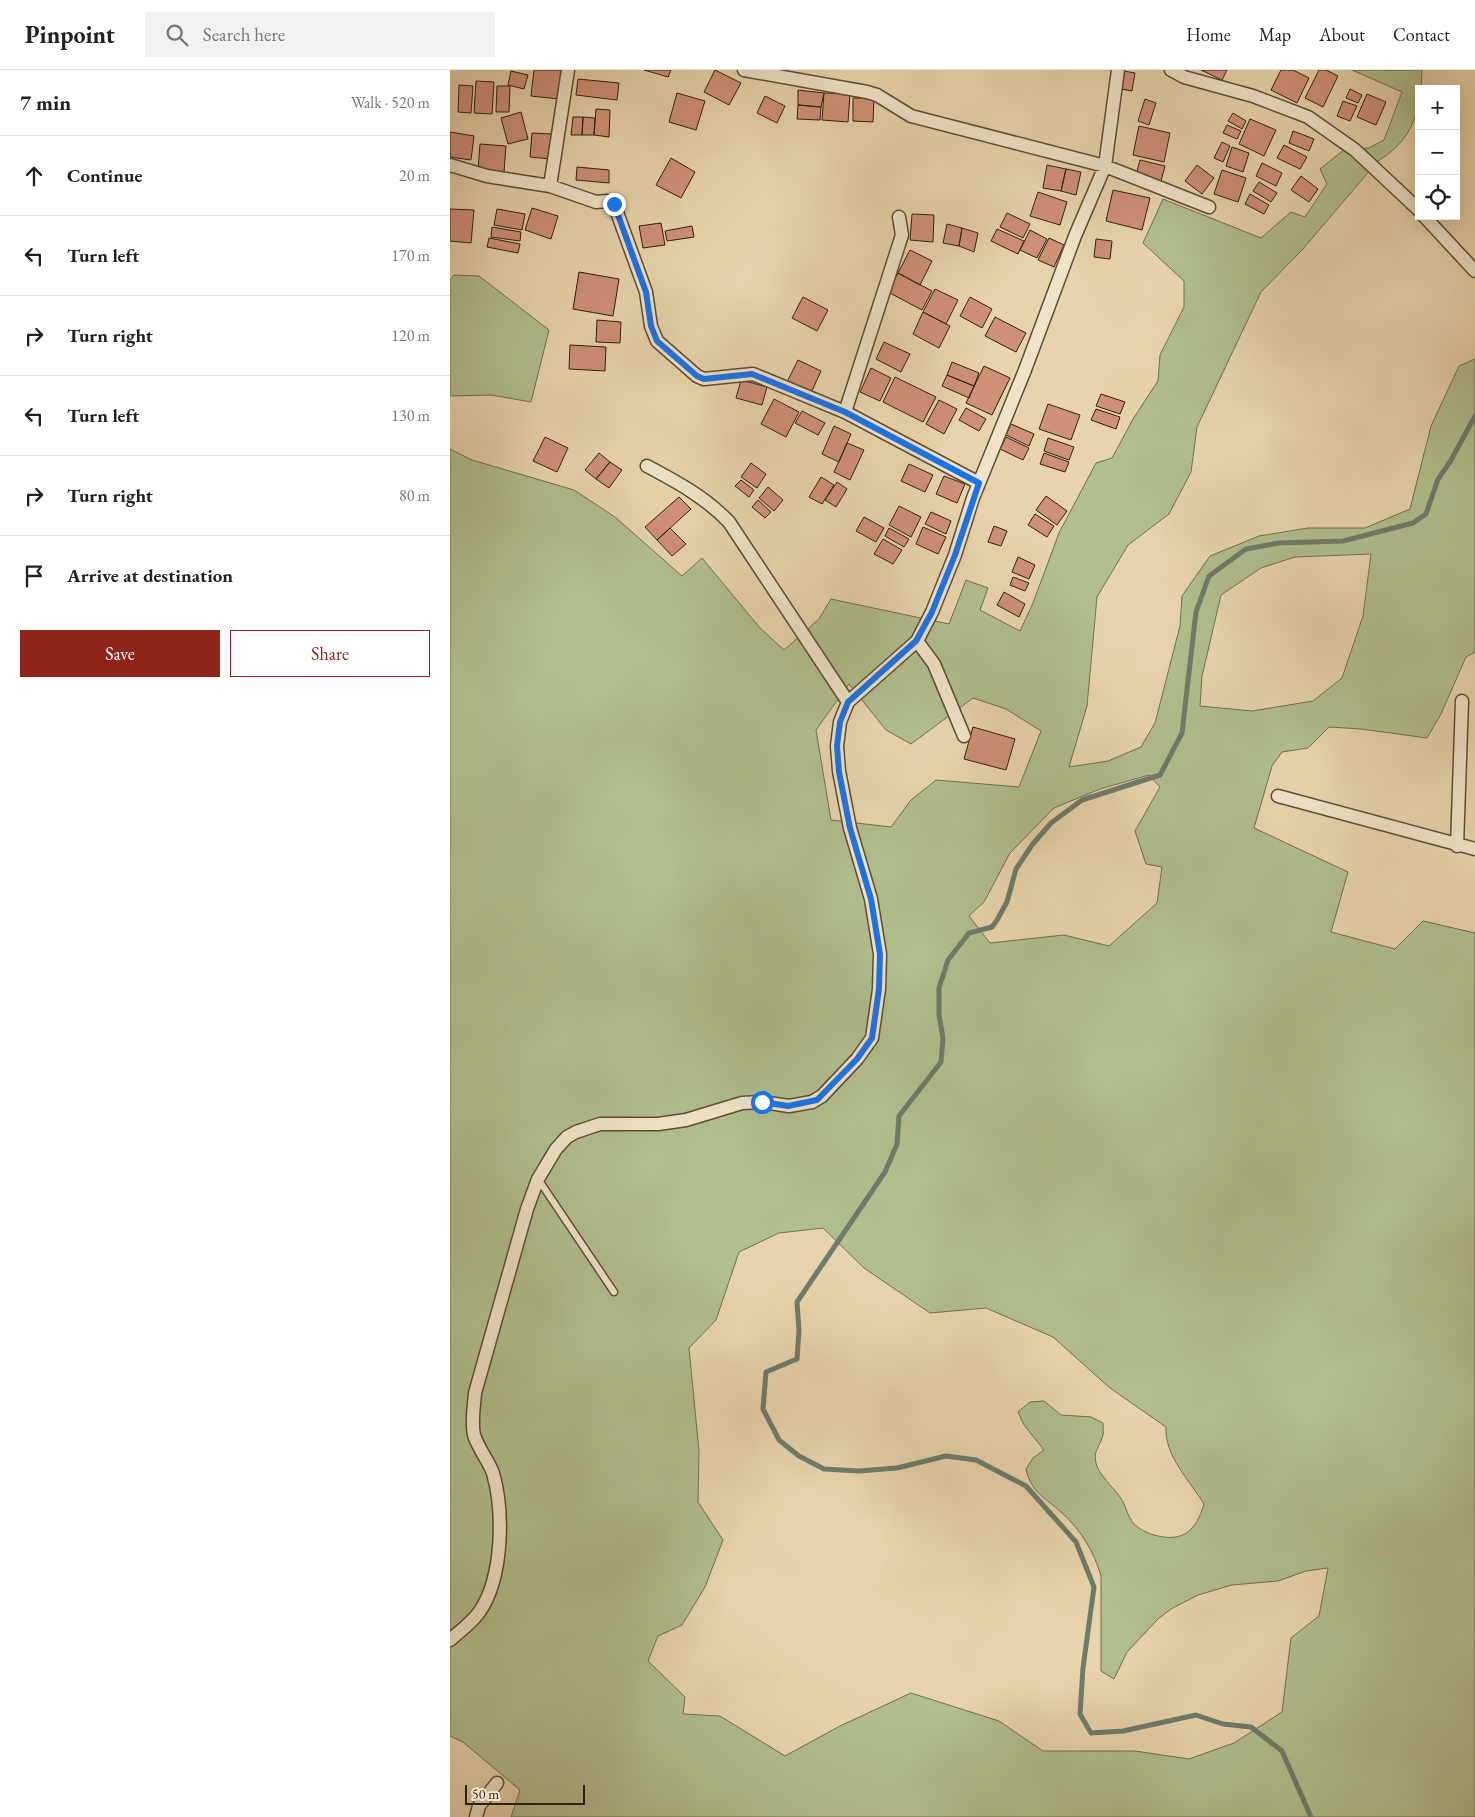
<!DOCTYPE html>
<meta charset="utf-8">
<style>
body{margin:0;font-family:"EB Garamond",serif;background:#f2f2f2;color:#202124}
.controls{position:absolute;right:15px;top:15px;display:grid;overflow:hidden;border-radius:0px;box-shadow:0 5px 20px #0002}
.controls button{width:45px;height:45px;display:grid;place-items:center;padding:0;border:0;border-bottom:1px solid #e0e0e0;background:#fff;color:#202124;font:25px sans-serif}
.scale{position:absolute;left:15px;bottom:12px;width:120px;box-sizing:border-box;padding-left:5px;border:2px solid #2e200f;border-top:0;font-size:14px;line-height:18px;white-space:nowrap;color:#2e200f;-webkit-text-stroke:4px #f0e3c9;paint-order:stroke}
.stop{position:absolute;width:15px;height:15px;margin:-11px;border:4px solid #1a73e8;border-radius:50%;background:#fff}
.stop.end{background:#1a73e8;border-color:#fff;box-shadow:0 1px 5px #0008}
.list{margin:0;padding:0;list-style:none}
h2{display:flex;justify-content:space-between;align-items:center;height:65px;margin:0;padding:0 20px;font-size:21px}
h2 small{font-size:16px;font-weight:400;color:#757577}
.list li{display:grid;grid-template-columns:32px 1fr auto;gap:15px;align-items:center;box-sizing:border-box;height:80px;padding:0 20px;border-top:1px solid #e0e0e0}
.list b{display:block;font-size:19px;white-space:nowrap}
.list em{font-size:16px;font-style:normal;color:#757577}
.actions{display:flex;gap:10px;padding:15px 20px}
.actions a{flex:1;padding:11px 0;border:1px solid #8f2418;border-radius:0px;text-align:center;font-size:18px;color:#8f2418}
.actions .main{background:#8f2418;color:#fff}
.icon{flex:none;width:28px;height:28px;fill:none;stroke:currentColor;stroke-width:2;stroke-linecap:round;stroke-linejoin:round}
.map{position:relative;flex:none;width:1025px;height:1747px;overflow:hidden}
header{display:flex;align-items:center;gap:30px;box-sizing:border-box;height:70px;padding:0 25px;background:#fff;border-bottom:1px solid #e0e0e0}
header strong{font-size:24px}
nav{display:flex;gap:28px;margin-inline-start:auto;font-size:18px}
.search{width:350px;height:45px;background:#f2f2f2;display:flex;align-items:center;gap:12px;box-sizing:border-box;padding:0 18px;border-radius:0px;color:#757577;font-size:19px}
main{display:flex}
aside{flex:1;background:#fff}
.map>svg:first-child{display:block}
</style>
<header>
<strong>Pinpoint</strong>
<div class="search"><svg class="icon" aria-label="search" viewBox="0 0 24 24"><circle cx="10" cy="10" r="6"/><path d="M15 15l6 6"/></svg>Search here</div>
<nav><a>Home</a><a>Map</a><a>About</a><a>Contact</a></nav>
</header>
<main>
<aside>
<h2>7 min<small>Walk · 520 m</small></h2>
<ul class="list">
<li><svg class="icon" aria-label="ahead" viewBox="0 0 24 24"><path d="M12 20V5M6 11l6-6 6 6"/></svg><div><b>Continue</b></div><em>20 m</em></li>
<li><svg class="icon" aria-label="left" viewBox="0 0 24 24"><path d="M17 20v-9H6M10 6l-5 5 5 5"/></svg><div><b>Turn left</b></div><em>170 m</em></li>
<li><svg class="icon" aria-label="right" viewBox="0 0 24 24"><path d="M7 20v-9h11M14 6l5 5-5 5"/></svg><div><b>Turn right</b></div><em>120 m</em></li>
<li><svg class="icon" aria-label="left" viewBox="0 0 24 24"><path d="M17 20v-9H6M10 6l-5 5 5 5"/></svg><div><b>Turn left</b></div><em>130 m</em></li>
<li><svg class="icon" aria-label="right" viewBox="0 0 24 24"><path d="M7 20v-9h11M14 6l5 5-5 5"/></svg><div><b>Turn right</b></div><em>80 m</em></li>
<li><svg class="icon" aria-label="arrive" viewBox="0 0 24 24"><path d="M6 21V4h12l-3 4 3 4H6"/></svg><div><b>Arrive at destination</b></div></li>
</ul>
<div class="actions"><a class="main">Save</a><a>Share</a></div>
</aside>
<div class="map">
<svg width="1025" height="1747" viewBox="0 0 1025 1747">
<rect width="100%" height="100%" fill="#e8d4ac"/>
<filter id="stains"><feTurbulence type="fractalNoise" baseFrequency=".004" numOctaves="4"/><feColorMatrix values="0 0 0 0 .2 0 0 0 0 .09 0 0 0 0 .02 0 0 0 .5 -.17"/></filter>
<radialGradient id="worn" r=".72"><stop offset=".6" stop-color="#630" stop-opacity="0"/><stop offset="1" stop-color="#630" stop-opacity=".3"/></radialGradient>
<!-- green -->
<path fill="#b1be8d" stroke="#706f4e" fill-rule="evenodd" d="M 902,0 L 972,0 L 971,19 L 969,19 C 969,51 956,74 928,91 L 852,180 L 811,222 L 747,357 L 741,402 L 719,444 L 678,475 L 647,527 L 637,636 L 619,697 L 658,691 L 691,677 L 705,653 L 730,556 L 732,526 L 760,486 L 809,466 L 858,458 L 915,458 L 960,439 L 981,356 L 1009,296 L 1025,289 L 1025,582 L 1016,587 L 991,644 L 977,668 L 911,659 L 879,657 L 858,678 L 832,682 L 822,696 L 804,758 L 898,802 L 881,862 L 945,879 L 973,851 L 1025,863 L 1025,1747 L 61,1747 L 70,1720 L 13,1672 L 0,1666 L 0,379 L 22,390 L 124,420 L 165,447 L 232,506 L 252,488 L 310,558 L 334,580 L 369,549 L 381,529 L 499,554 L 516,510 L 538,518 L 530,540 L 570,561 L 583,533 L 609,463 L 646,393 L 662,388 L 683,349 L 708,311 L 710,285 L 734,237 L 734,211 L 693,173 L 713,129 L 811,168 L 841,142 L 855,147 L 877,114 L 870,99 L 895,79 L 919,78 L 934,70 L 952,22 ZM 921,484 L 913,546 L 892,608 L 863,631 L 802,641 L 750,636 L 752,606 L 771,525 L 811,498 L 845,487 ZM 399,614 L 436,660 L 461,674 L 523,628 L 556,639 L 591,661 L 569,717 L 486,710 L 461,730 L 441,757 L 381,750 L 366,660 ZM 699,705 L 710,717 L 685,761 L 696,794 L 712,797 L 707,833 L 659,876 L 614,865 L 540,873 L 519,846 L 534,832 L 560,783 L 604,738 L 650,719 ZM 373,1158 L 414,1198 L 480,1243 L 536,1238 L 603,1267 L 660,1318 L 716,1357 C 714,1385 740,1411 754,1434 C 746,1461 733,1473 704,1465 C 697,1463 689,1459 684,1454 C 677,1446 676,1435 670,1427 C 663,1417 648,1404 646,1393 C 643,1381 649,1378 652,1368 C 654,1364 653,1358 653,1353 L 641,1347 L 611,1345 L 594,1331 L 580,1332 L 568,1342 L 574,1355 L 594,1380 L 583,1388 L 576,1399 C 582,1424 595,1427 612,1443 C 631,1460 644,1482 651,1506 L 651,1601 L 664,1609 L 677,1582 L 708,1549 L 721,1539 L 748,1525 L 782,1515 L 828,1511 L 856,1501 L 878,1498 L 869,1546 L 841,1568 L 832,1642 L 784,1673 L 739,1689 L 685,1681 L 593,1681 L 549,1651 L 461,1623 L 390,1656 L 335,1686 L 270,1646 L 233,1644 L 235,1627 L 198,1591 L 208,1566 L 232,1555 L 255,1517 L 273,1470 L 248,1432 L 249,1381 L 239,1278 L 266,1250 L 289,1182 L 329,1163 Z
M 4,205 L 29,206 L 99,260 L 81,332 L 41,325 L 0,326 L 0,210 Z"/>
<g fill="none" stroke-linecap="round" stroke-linejoin="round">
<!-- stream -->
<path stroke="#6d7b6b" stroke-width="5" d="M 861,1747 L 832,1681 L 801,1657 L 773,1654 L 746,1645 L 673,1661 L 641,1663 L 630,1644 L 633,1598 L 644,1517 L 626,1472 L 576,1416 L 526,1390 L 496,1386 L 447,1398 L 409,1401 L 374,1399 L 349,1386 L 329,1370 L 313,1339 L 316,1302 L 347,1289 L 349,1260 L 347,1232 L 435,1102 L 447,1074 L 449,1046 L 491,992 L 493,968 L 489,945 L 489,918 L 498,890 L 519,863 L 542,857 L 547,850 L 557,832 L 566,799 L 582,775 L 601,753 L 632,730 L 710,705 L 732,663 L 746,542 L 759,506 L 796,479 L 829,473 L 893,471 L 963,453 L 976,444 L 988,409 L 1000,392 L 1025,346"/>
</g>
<!-- building -->
<path fill="#cf9078" stroke="#2e200f" d="M 84,0 L 113,0 L 109,29 L 81,26 Z
M 194,0 L 221,0 L 218,7 Z
M 265,0 L 291,13 L 279,35 L 254,22 Z
M 751,0 L 777,0 L 772,10 Z
M 831,0 L 843,0 L 859,8 L 847,33 L 821,20 Z
M 869,0 L 876,0 L 888,6 L 873,37 L 855,28 Z
M 61,1 L 78,5 L 74,19 L 58,15 Z
M 674,1 L 685,3 L 682,21 L 671,19 Z
M 128,9 L 169,13 L 167,30 L 126,25 Z
M 26,11 L 44,12 L 42,44 L 24,43 Z
M 9,15 L 23,16 L 21,43 L 8,42 Z
M 47,16 L 60,16 L 59,42 L 46,42 Z
M 900,19 L 912,25 L 908,33 L 896,28 Z
M 348,20 L 374,23 L 371,37 L 348,35 Z
M 227,23 L 255,31 L 246,60 L 219,52 Z
M 374,23 L 400,24 L 398,52 L 372,50 Z
M 917,24 L 936,32 L 926,55 L 907,47 Z
M 315,26 L 335,36 L 327,53 L 307,43 Z
M 403,28 L 424,28 L 423,52 L 403,51 Z
M 695,29 L 706,33 L 699,55 L 688,51 Z
M 893,31 L 907,36 L 900,51 L 887,46 Z
M 348,35 L 371,37 L 370,50 L 347,49 Z
M 146,39 L 160,40 L 159,67 L 144,65 Z
M 71,42 L 78,69 L 58,74 L 51,48 Z
M 783,43 L 796,51 L 792,59 L 778,51 Z
M 123,47 L 133,47 L 132,65 L 121,65 Z
M 133,47 L 145,48 L 144,65 L 132,65 Z
M 800,49 L 826,60 L 814,86 L 789,74 Z
M 777,55 L 791,61 L 787,69 L 773,63 Z
M 689,56 L 720,63 L 714,92 L 683,85 Z
M 843,61 L 864,69 L 859,81 L 839,73 Z
M 0,62 L 24,66 L 21,90 L 0,87 Z
M 82,63 L 102,64 L 101,89 L 80,87 Z
M 772,72 L 780,76 L 773,92 L 764,88 Z
M 30,74 L 56,76 L 54,102 L 28,100 Z
M 834,75 L 857,87 L 850,99 L 827,88 Z
M 782,77 L 799,83 L 793,102 L 776,96 Z
M 221,88 L 245,102 L 231,128 L 206,115 Z
M 690,90 L 715,96 L 711,111 L 686,105 Z
M 812,93 L 832,103 L 826,116 L 806,106 Z
M 597,95 L 616,99 L 611,121 L 593,118 Z
M 747,95 L 764,108 L 752,124 L 735,111 Z
M 127,97 L 159,100 L 159,113 L 126,110 Z
M 616,99 L 631,102 L 626,125 L 611,121 Z
M 772,100 L 796,108 L 788,132 L 764,124 Z
M 851,106 L 868,119 L 859,132 L 841,120 Z
M 809,112 L 827,123 L 821,132 L 803,121 Z
M 663,120 L 700,128 L 692,160 L 656,151 Z
M 588,122 L 617,132 L 610,155 L 580,146 Z
M 800,124 L 819,135 L 814,144 L 795,134 Z
M 82,138 L 108,146 L 101,169 L 75,160 Z
M 0,139 L 24,140 L 21,173 L 0,171 Z
M 47,139 L 75,144 L 72,160 L 44,155 Z
M 557,143 L 580,154 L 573,168 L 550,157 Z
M 462,144 L 484,145 L 483,172 L 460,170 Z
M 211,153 L 215,175 L 193,178 L 189,156 Z
M 497,154 L 512,158 L 509,176 L 493,173 Z
M 242,156 L 244,167 L 217,171 L 215,161 Z
M 42,157 L 71,162 L 70,171 L 41,167 Z
M 512,158 L 528,163 L 524,182 L 509,176 Z
M 547,159 L 574,171 L 568,184 L 541,171 Z
M 580,160 L 597,169 L 587,188 L 570,180 Z
M 39,168 L 70,174 L 68,183 L 37,177 Z
M 599,168 L 614,175 L 604,197 L 588,190 Z
M 646,169 L 662,171 L 660,189 L 644,187 Z
M 460,180 L 482,191 L 470,215 L 448,203 Z
M 129,202 L 169,209 L 163,246 L 123,239 Z
M 448,203 L 482,221 L 472,240 L 438,222 Z
M 485,219 L 508,230 L 496,254 L 473,242 Z
M 353,227 L 378,240 L 367,261 L 342,248 Z
M 520,227 L 542,239 L 532,258 L 510,246 Z
M 473,242 L 500,256 L 489,278 L 463,264 Z
M 545,247 L 576,263 L 566,282 L 535,266 Z
M 147,250 L 171,252 L 170,273 L 146,272 Z
M 434,272 L 460,284 L 451,302 L 426,289 Z
M 120,275 L 156,277 L 155,301 L 119,299 Z
M 348,290 L 371,301 L 361,323 L 337,312 Z
M 502,292 L 529,303 L 524,316 L 497,305 Z
M 534,296 L 560,308 L 542,345 L 516,333 Z
M 421,298 L 441,308 L 430,331 L 410,322 Z
M 497,305 L 524,316 L 519,328 L 492,316 Z
M 445,307 L 486,327 L 473,352 L 433,332 Z
M 291,310 L 317,317 L 312,335 L 286,328 Z
M 651,324 L 675,332 L 670,344 L 646,336 Z
M 324,329 L 349,342 L 336,367 L 311,354 Z
M 489,330 L 507,339 L 494,364 L 476,354 Z
M 598,334 L 630,345 L 621,370 L 589,359 Z
M 516,338 L 536,349 L 529,361 L 509,350 Z
M 646,339 L 670,347 L 666,359 L 641,350 Z
M 352,341 L 375,353 L 368,365 L 345,353 Z
M 561,354 L 584,364 L 579,376 L 556,365 Z
M 384,356 L 401,364 L 389,392 L 372,384 Z
M 95,367 L 118,378 L 107,402 L 83,391 Z
M 556,367 L 579,378 L 573,390 L 550,379 Z
M 598,368 L 624,377 L 619,390 L 594,381 Z
M 397,373 L 414,380 L 400,410 L 384,402 Z
M 149,383 L 160,392 L 146,409 L 135,400 Z
M 594,383 L 619,392 L 615,402 L 590,394 Z
M 160,392 L 172,400 L 159,418 L 146,409 Z
M 301,393 L 316,404 L 307,418 L 291,407 Z
M 459,394 L 483,405 L 475,422 L 451,411 Z
M 494,406 L 515,414 L 507,433 L 486,424 Z
M 371,407 L 384,415 L 372,434 L 359,427 Z
M 291,410 L 304,420 L 299,427 L 285,416 Z
M 387,412 L 397,419 L 386,437 L 375,430 Z
M 318,417 L 333,430 L 324,441 L 309,428 Z
M 596,426 L 617,441 L 607,455 L 586,440 Z
M 229,427 L 241,439 L 207,470 L 195,457 Z
M 308,430 L 321,442 L 315,448 L 302,437 Z
M 449,436 L 471,447 L 461,467 L 439,455 Z
M 481,442 L 501,451 L 496,464 L 475,454 Z
M 585,444 L 604,456 L 597,467 L 578,455 Z
M 414,447 L 434,458 L 426,472 L 406,461 Z
M 544,456 L 557,461 L 551,476 L 538,472 Z
M 473,457 L 496,467 L 488,484 L 466,474 Z
M 220,458 L 236,474 L 222,486 L 207,470 Z
M 439,458 L 459,469 L 454,477 L 435,466 Z
M 433,469 L 452,480 L 443,494 L 424,484 Z
M 568,487 L 585,495 L 579,509 L 562,502 Z
M 563,507 L 579,513 L 575,521 L 560,515 Z
M 554,522 L 575,534 L 569,547 L 547,535 Z
M 523,657 L 565,669 L 556,700 L 514,689 Z"/>
<g fill="none" stroke-linecap="round" stroke-linejoin="round">
<!-- lane casing -->
<g stroke="#5c4d36" stroke-width="9">
<path id="lane" d="M 88,1109 L 164,1222"/>
</g>
<!-- street casing -->
<g stroke="#5c4d36" stroke-width="15">
<path id="street" d="M 294,0 L 417,22 L 427,25 L 461,46 L 655,96 L 759,137
M 721,0 L 734,7 L 803,26 L 858,47 L 905,80 L 969,140
M 0,95 L 37,106 L 100,116 L 146,132 L 157,131 L 164,134 L 196,222 L 201,256 L 207,271 L 247,306 L 254,309 L 303,304 L 395,342 L 529,413
M 100,116 L 118,0
M 974,146 L 1025,201
M 395,342 L 452,165 L 449,147
M 197,396 C 227,412 255,427 279,452 L 398,632
M 467,571 L 484,594 L 514,666
M 828,726 L 1025,779
M 1007,776 L 1012,631
M 0,1570 C 10,1561 23,1552 30,1541 C 53,1507 54,1442 43,1403 C 38,1390 28,1378 24,1365 C 21,1351 24,1337 25,1323 L 77,1139 L 88,1109 L 106,1079 L 117,1067 L 126,1062 L 150,1054 L 208,1054 L 236,1050 L 292,1033 L 312,1032 L 339,1036 L 362,1032 L 372,1026 L 407,989 L 422,968 L 429,919 L 430,884 L 421,829 L 400,758 L 389,701 L 387,676 L 390,652 L 398,632 L 467,571 L 482,542 L 505,485 L 523,428 L 575,300 L 625,166 L 655,96 L 668,0
M 26,1747 L 29,1736 L 47,1713"/>
</g>
<!-- lane -->
<use href="#lane" stroke="#f0e3c9" stroke-width="6"/>
<!-- street -->
<use href="#street" stroke="#f0e3c9" stroke-width="12"/>
</g>
<g fill="none" stroke-linecap="round" stroke-linejoin="round">
<!-- route -->
<path stroke="#1a73e8" stroke-width="6" d="M 164,134 L 196,222 L 201,256 L 207,271 L 247,306 L 254,309 L 302,304 L 395,342 L 529,413 L 505,485 L 482,542 L 466,571 L 398,632 L 390,652 L 387,676 L 389,702 L 400,758 L 421,829 L 430,884 L 429,919 L 422,968 L 407,989 L 367,1030 L 338,1036 L 312,1032"/>
</g>
<rect width="100%" height="100%" filter="url(#stains)"/>
<rect width="100%" height="100%" fill="url(#worn)"/>
</svg>
<div class="controls">
<button>+</button>
<button>−</button>
<button><svg class="icon" aria-label="locate" viewBox="0 0 24 24"><circle cx="12" cy="12" r="6"/><path d="M12 2v4M12 18v4M2 12h4M18 12h4"/></svg></button>
</div>
<div class="scale">50 m</div>
<div class="stop" style="left:312px;top:1032px"></div>
<div class="stop end" style="left:164px;top:134px"></div>
</div>
</main>
